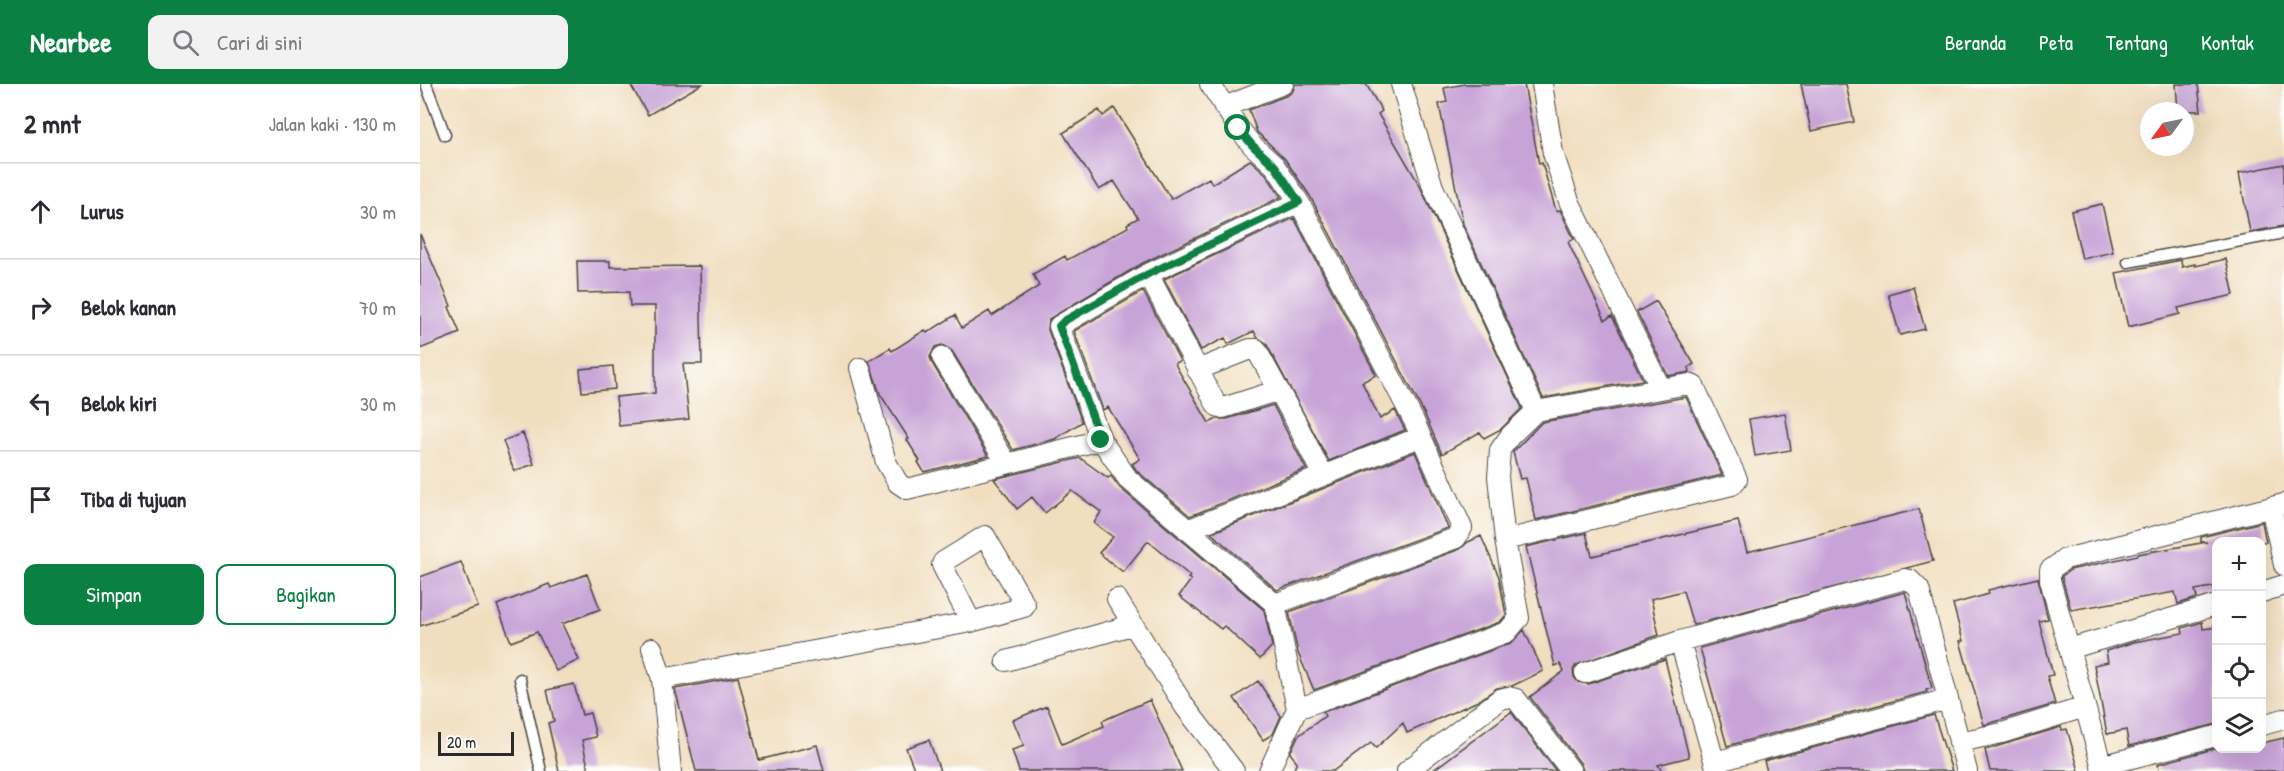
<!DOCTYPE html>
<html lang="id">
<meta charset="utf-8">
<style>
body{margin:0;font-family:"Patrick Hand",sans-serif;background:#f2f2f3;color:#2b2b33}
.controls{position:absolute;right:18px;bottom:18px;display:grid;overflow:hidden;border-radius:12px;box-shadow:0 6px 24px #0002}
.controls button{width:54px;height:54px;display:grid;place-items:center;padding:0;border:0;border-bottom:2px solid #e1e1e2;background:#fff;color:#2b2b33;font:30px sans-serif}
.compass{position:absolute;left:1720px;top:18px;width:54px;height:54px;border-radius:50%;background:#fff;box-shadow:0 6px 24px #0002;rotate:237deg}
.scale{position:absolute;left:18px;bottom:15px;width:76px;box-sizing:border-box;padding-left:6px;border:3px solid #2b2b2b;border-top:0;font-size:16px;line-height:21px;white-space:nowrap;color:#2b2b2b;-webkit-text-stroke:4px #fdfcf7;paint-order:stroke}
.stop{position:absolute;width:18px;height:18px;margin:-14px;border:4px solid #0b8043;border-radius:50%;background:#fff}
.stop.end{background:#0b8043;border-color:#fff;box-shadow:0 2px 6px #0008}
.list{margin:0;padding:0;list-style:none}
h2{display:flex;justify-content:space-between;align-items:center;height:78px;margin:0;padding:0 24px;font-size:26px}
h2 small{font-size:20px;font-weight:400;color:#7c7c81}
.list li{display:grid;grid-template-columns:39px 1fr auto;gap:18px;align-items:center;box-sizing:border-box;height:96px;padding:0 24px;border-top:2px solid #e1e1e2}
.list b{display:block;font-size:22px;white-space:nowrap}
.list em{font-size:20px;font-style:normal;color:#7c7c81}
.actions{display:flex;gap:12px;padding:18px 24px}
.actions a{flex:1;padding:14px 0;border:2px solid #0b8043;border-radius:12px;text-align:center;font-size:21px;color:#0b8043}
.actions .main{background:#0b8043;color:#fff}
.icon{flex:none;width:33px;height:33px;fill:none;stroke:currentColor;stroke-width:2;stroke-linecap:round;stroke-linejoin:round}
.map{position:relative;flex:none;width:1864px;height:687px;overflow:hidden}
header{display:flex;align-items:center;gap:36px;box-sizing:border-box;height:84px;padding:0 30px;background:#0b8043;color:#fff}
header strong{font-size:28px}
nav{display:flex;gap:33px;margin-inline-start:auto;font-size:21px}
.search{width:420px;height:54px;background:#f2f2f3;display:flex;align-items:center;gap:15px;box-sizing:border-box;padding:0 21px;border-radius:12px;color:#7c7c81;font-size:22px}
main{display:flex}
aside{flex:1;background:#fff}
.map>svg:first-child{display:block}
</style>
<header>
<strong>Nearbee</strong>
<div class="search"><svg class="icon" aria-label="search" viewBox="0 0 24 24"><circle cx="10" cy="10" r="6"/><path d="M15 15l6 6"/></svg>Cari di sini</div>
<nav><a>Beranda</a><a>Peta</a><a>Tentang</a><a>Kontak</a></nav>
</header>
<main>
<aside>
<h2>2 mnt<small>Jalan kaki · 130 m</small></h2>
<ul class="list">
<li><svg class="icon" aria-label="ahead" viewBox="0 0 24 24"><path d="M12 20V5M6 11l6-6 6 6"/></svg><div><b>Lurus</b></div><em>30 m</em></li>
<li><svg class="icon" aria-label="right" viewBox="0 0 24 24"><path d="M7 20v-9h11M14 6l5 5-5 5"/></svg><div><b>Belok kanan</b></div><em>70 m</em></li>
<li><svg class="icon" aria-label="left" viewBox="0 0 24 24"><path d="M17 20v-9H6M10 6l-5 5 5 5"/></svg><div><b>Belok kiri</b></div><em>30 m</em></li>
<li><svg class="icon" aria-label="arrive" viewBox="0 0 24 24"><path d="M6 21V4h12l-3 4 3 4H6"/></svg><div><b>Tiba di tujuan</b></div></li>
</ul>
<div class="actions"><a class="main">Simpan</a><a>Bagikan</a></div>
</aside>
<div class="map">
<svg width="1864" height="687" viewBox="0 0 1864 687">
<rect width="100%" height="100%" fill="#fdfcf7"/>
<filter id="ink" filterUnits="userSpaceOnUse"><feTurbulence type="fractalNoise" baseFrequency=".0167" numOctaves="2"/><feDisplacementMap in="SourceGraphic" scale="12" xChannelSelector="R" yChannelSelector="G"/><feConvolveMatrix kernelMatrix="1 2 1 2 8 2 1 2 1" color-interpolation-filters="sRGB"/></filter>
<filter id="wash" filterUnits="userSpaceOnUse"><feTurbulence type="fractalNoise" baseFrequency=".008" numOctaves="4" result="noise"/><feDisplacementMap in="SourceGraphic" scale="24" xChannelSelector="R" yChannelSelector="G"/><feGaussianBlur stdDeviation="1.35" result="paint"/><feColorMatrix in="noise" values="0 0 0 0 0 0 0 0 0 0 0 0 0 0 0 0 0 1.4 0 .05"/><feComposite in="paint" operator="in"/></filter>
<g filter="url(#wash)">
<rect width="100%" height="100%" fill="#f1debf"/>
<g id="blocks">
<!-- building -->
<path fill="#c8a3d7" d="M 210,0 L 282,0 L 228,31 Z
M 875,0 L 946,0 L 962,27 L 958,30 L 999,100 L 1102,324 L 1081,345 L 1064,354 L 1060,348 L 1022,370 L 1005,331 L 890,112 L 865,75 L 837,48 L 829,26 L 868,11 L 873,7 Z
M 1045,0 L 1104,0 L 1119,80 L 1122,79 L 1136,127 L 1140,126 L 1154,155 L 1148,158 L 1185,236 L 1192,232 L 1223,296 L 1123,314 L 1043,140 L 1019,20 L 1027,18 L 1024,4 Z
M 1381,0 L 1426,0 L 1434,38 L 1391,47 Z
M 1756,0 L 1778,0 L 1781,27 L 1758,27 Z
M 694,24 L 751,115 L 789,94 L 792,100 L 830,76 L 846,90 L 861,113 L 723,179 L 629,235 L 628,246 L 662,338 L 635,355 L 593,366 L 532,267 L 522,261 L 515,263 L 510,273 L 512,279 L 568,372 L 504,388 L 498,378 L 500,377 L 487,356 L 489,355 L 460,310 L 449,277 L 470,264 L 472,267 L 505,246 L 507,249 L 535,231 L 542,244 L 569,227 L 572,232 L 619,202 L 613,190 L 645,172 L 647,176 L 708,143 L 707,140 L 718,134 L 694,97 L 679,106 L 643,49 L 679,26 L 683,32 Z
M 1864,80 L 1864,142 L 1830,148 L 1819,89 Z
M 1682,120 L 1693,168 L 1662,175 L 1651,127 Z
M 874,134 L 956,291 L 942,298 L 960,335 L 975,326 L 985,346 L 909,377 L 846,259 L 837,253 L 834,247 L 808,260 L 805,254 L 781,266 L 744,195 Z
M 0,150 L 31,222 L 29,223 L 40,249 L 0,265 Z
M 1806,175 L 1814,211 L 1758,224 L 1760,230 L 1708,243 L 1696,189 L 1761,176 L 1762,183 L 1775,180 L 1775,182 Z
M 157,177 L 190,177 L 190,183 L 280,182 L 282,280 L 263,280 L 269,335 L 199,342 L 196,313 L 235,309 L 235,222 L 210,222 L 209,208 L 158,209 Z
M 1493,203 L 1505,245 L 1480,251 L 1468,210 Z
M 723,207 L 760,277 L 755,279 L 757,284 L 789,339 L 797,335 L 807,335 L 853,321 L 886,385 L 770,432 L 717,387 L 712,380 L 720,375 L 688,323 L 683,326 L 654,247 Z
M 1236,217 L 1274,280 L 1269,283 L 1270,288 L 1248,292 L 1217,228 Z
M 193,282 L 195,305 L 162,308 L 160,285 Z
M 1266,313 L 1302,391 L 1116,436 L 1106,394 L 1100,395 L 1093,368 L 1122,338 Z
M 1365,329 L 1371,366 L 1335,372 L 1329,335 Z
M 103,349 L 114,380 L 94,387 L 83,357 Z
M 995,368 L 1028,444 L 857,506 L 791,449 Z
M 660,374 L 688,394 L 691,392 L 700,404 L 844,526 L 852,562 L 840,575 L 804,542 L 801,545 L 759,512 L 771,496 L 768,494 L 770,492 L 728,457 L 703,488 L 679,469 L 693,453 L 674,439 L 681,428 L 652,407 L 625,429 L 612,413 L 597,425 L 574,395 Z
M 1499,425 L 1513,477 L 1273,541 L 1263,507 L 1231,515 L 1239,551 L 1156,581 L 1153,586 L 1154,593 L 1158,598 L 1168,600 L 1245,575 L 1269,673 L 1238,681 L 1242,687 L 1163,687 L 1161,680 L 1110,613 L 1144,587 L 1140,580 L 1135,582 L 1106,463 L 1166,449 L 1172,472 L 1318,437 L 1327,468 Z
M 1842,438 L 1846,458 L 1797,458 L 1797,502 L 1775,506 L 1777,514 L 1758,520 L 1755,508 L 1651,526 L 1642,494 L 1642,492 L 1650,486 L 1718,471 L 1718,470 L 1787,458 L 1781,458 L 1781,453 Z
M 1061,452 L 1079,493 L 1086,531 L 1080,538 L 894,606 L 878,569 L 869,528 L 1040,465 L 1048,458 Z
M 41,478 L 58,523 L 0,542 L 0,493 Z
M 167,490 L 180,525 L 142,540 L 159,576 L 136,587 L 117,548 L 91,558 L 77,521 L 129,500 L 131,504 Z
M 1618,494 L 1628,535 L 1619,537 L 1633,591 L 1627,592 L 1635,620 L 1564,641 L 1540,557 L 1543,557 L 1533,520 L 1569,510 L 1568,506 Z
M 1485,508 L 1512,604 L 1506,606 L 1507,608 L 1307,662 L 1280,564 Z
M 1782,538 L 1783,545 L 1797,543 L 1797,640 L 1709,662 L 1706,646 L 1687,650 L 1674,581 L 1688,578 L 1686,567 L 1714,558 L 1763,549 L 1762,544 Z
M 1104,546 L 1123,587 L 1092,602 L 1077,604 L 1058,617 L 987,649 L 983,639 L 956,664 L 951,659 L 913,687 L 873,687 L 877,678 L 870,669 L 878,652 L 905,632 L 903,628 L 1091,559 Z
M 318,593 L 339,676 L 397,661 L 404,687 L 276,687 L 255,605 Z
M 838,597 L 861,632 L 853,650 L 843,656 L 814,614 Z
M 154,600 L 162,631 L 170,629 L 176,653 L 162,656 L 169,687 L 139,687 L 128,639 L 134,637 L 127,606 Z
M 730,616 L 762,687 L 599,687 L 592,666 L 604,662 L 593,636 L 627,622 L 642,660 L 684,642 L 682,637 Z
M 1091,628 L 1136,687 L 1012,687 Z
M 1514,631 L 1532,687 L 1347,687 L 1344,677 Z
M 1641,643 L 1642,646 L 1647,645 L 1659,687 L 1570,687 L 1565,666 Z
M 1864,654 L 1864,687 L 1739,687 L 1738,680 L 1797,664 L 1842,664 L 1842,659 Z
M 509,656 L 520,687 L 495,687 L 486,664 Z"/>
</g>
</g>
<g filter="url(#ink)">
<use href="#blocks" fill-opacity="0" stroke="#494641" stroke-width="1.5"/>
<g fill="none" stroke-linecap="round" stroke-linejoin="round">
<!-- lane casing -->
<g stroke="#494641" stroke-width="13">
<path id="lane" d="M 6,0 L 25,51
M 1708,178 L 1864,149
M 100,595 L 121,687"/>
</g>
<!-- street casing -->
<g stroke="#494641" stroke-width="22">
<path id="street" d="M 790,0 L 818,43 L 832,61 L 855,82 L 879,118 L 994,337 L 1042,444 L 1036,454 L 855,520
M 1122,0 L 1133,69 L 1149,117 L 1241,305
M 804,23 L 863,0
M 728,190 L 797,322 L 803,324 L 859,306
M 522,273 L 587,380
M 440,284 L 466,378 L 478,399 L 487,405 L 681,356
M 777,286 L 830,265 L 836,265 L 875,336 L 903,392
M 1851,423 L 1864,481
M 767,446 L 1000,353
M 1085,456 L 1312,401 L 1317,395 L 1274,302 L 1269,300 L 1116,327
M 1842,508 L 1864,501
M 697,515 L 765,623 L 814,687
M 1260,557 L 1297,687
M 232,564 L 242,595 L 251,687
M 1649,565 L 1796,521
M 586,577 L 712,541
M 1165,589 L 1260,557 L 1485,495 L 1490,496 L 1499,505 L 1547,687
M 242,595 L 551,538 L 604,523 L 605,521 L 565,452 L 523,478 L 522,481 L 551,538
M 877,625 L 855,520 L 708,395 L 681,356 L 639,242 L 728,190 L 879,118
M 1842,641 L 1864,635
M 1539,658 L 1582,649 L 1665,623
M 1295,678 L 1528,615
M 1681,682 L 1796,652
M 849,687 L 877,625 L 1087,548 L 1099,534 L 1085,456 L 1078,393 L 1080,366 L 1090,352 L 1116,327 L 1013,103 L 981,0
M 987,687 L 1080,615 L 1088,613 L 1096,615 L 1151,687
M 1683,687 L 1630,496 L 1630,486 L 1645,475 L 1864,420"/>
</g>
<!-- lane -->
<use href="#lane" stroke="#fff" stroke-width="10"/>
<!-- street -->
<use href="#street" stroke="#fff" stroke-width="20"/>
</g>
</g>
<g fill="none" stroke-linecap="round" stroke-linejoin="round" filter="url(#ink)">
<!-- route -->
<path stroke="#0b8043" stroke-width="8" d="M 681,356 L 639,242 L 644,237 L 728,190 L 879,118 L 855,82 L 832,61 L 818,44"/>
</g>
</svg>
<div class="controls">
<button>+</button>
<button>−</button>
<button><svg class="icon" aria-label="locate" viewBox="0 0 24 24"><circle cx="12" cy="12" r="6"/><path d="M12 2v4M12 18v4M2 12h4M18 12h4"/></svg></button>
<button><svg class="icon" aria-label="layers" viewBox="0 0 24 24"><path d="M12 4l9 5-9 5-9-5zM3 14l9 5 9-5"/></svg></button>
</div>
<svg class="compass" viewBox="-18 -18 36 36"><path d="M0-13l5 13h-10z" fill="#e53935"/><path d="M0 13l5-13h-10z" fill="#7c7c81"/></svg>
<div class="scale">20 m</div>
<div class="stop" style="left:818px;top:44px"></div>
<div class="stop end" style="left:681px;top:356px"></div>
</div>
</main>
